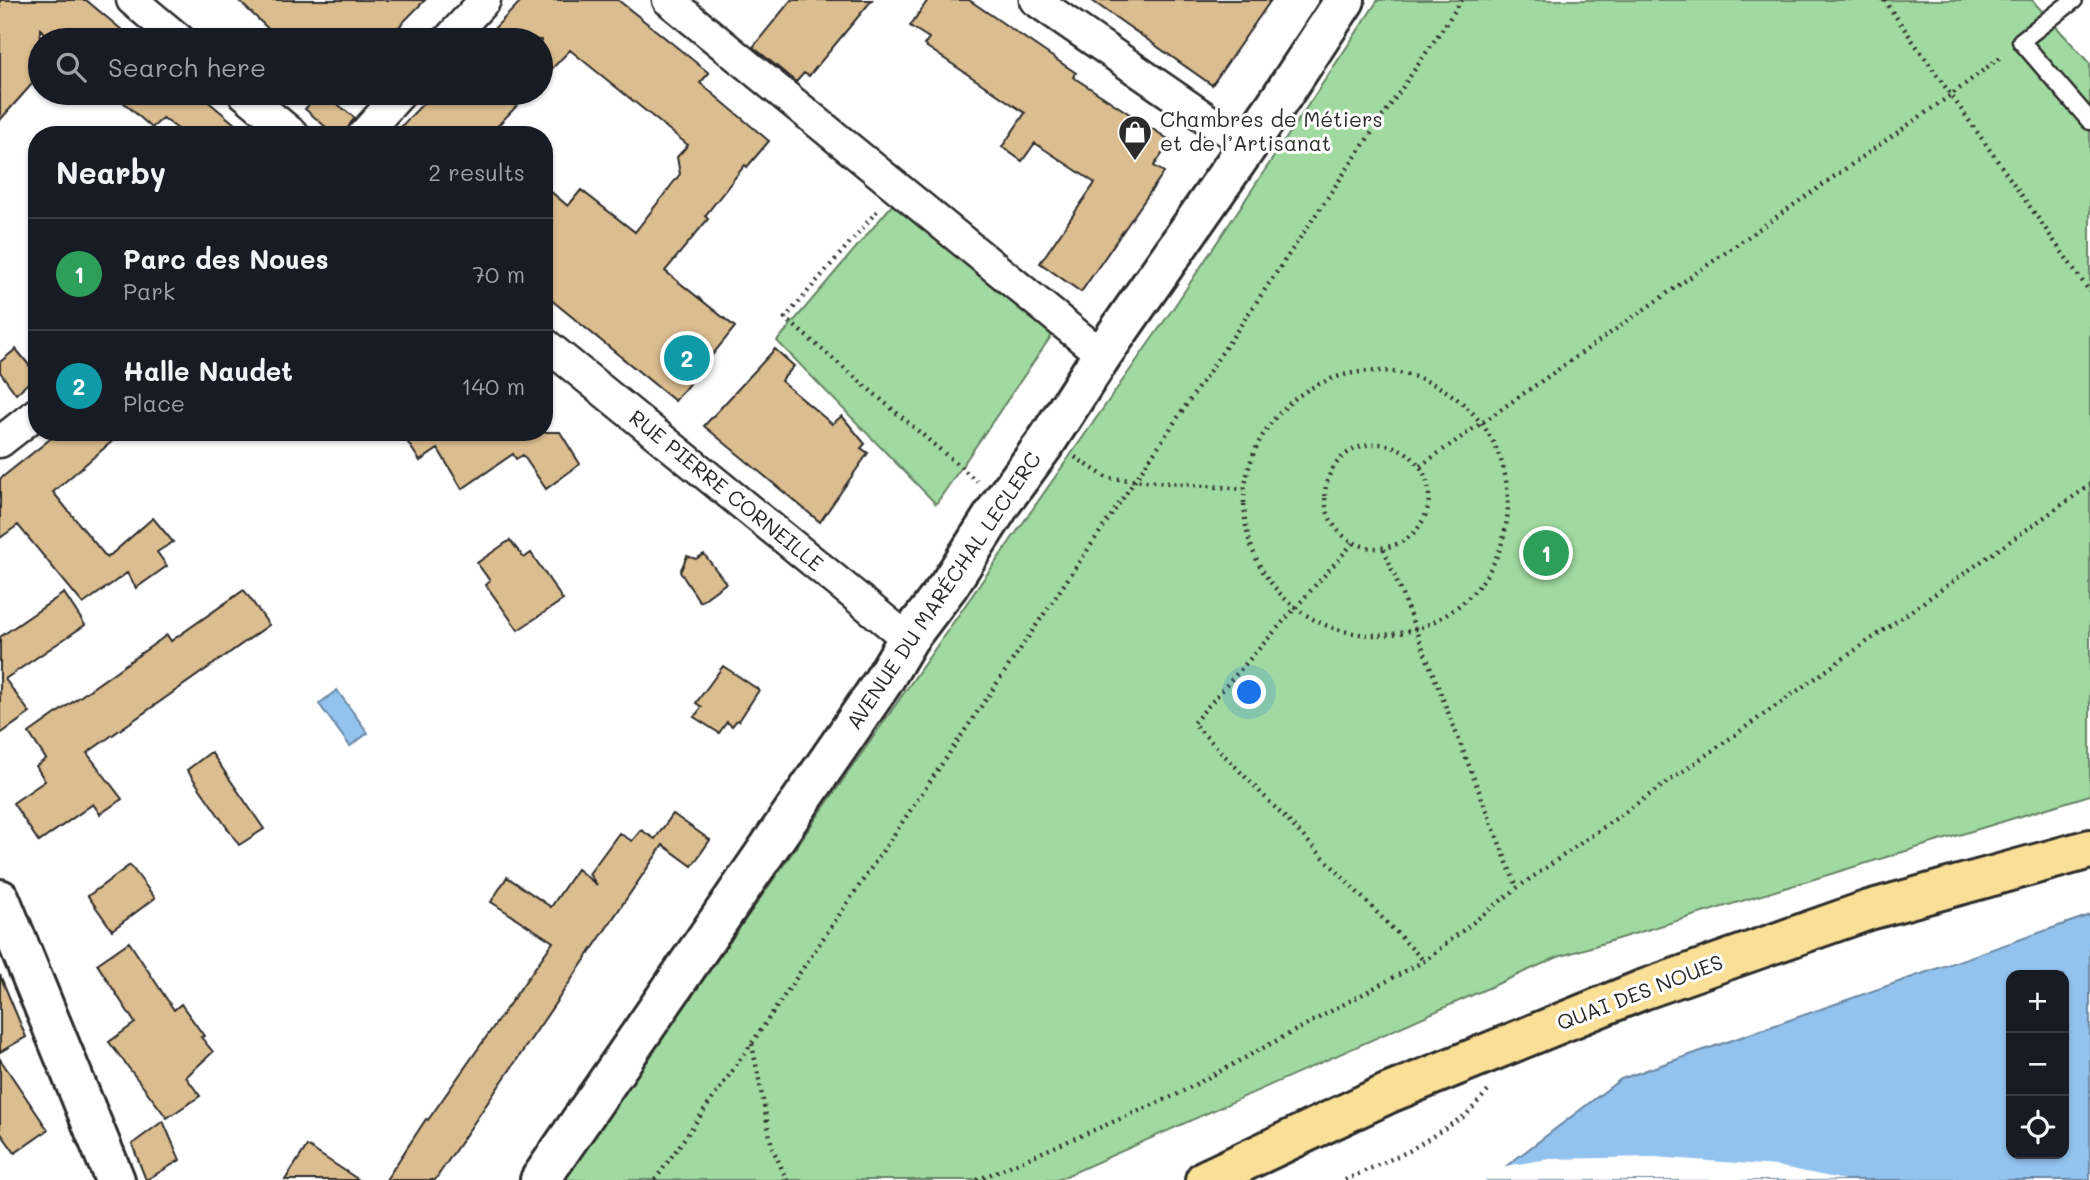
<!DOCTYPE html>
<meta charset="utf-8">
<style>
body{margin:0;font-family:Mali,sans-serif;background:#20242c;color:#f1f3f6}
.controls{position:absolute;right:21px;bottom:21px;display:grid;overflow:hidden;border-radius:14px;box-shadow:0 2px 5px #0004}
.controls button{width:63px;height:63px;display:grid;place-items:center;padding:0;border:0;border-bottom:2px solid #363941;background:#171b24;color:#f1f3f6;font:35px sans-serif}
.you{position:absolute;left:1250px;top:693px;width:24px;height:24px;margin:-18px;border:5px solid #fff;border-radius:50%;background:#1a73e8;box-shadow:0 0 0 10px #1a73e833}
.badge{display:grid;place-items:center;width:46px;height:46px;border-radius:50%;background:#1a73e8;color:#fff;font-size:23px;font-weight:700}
.pin{position:absolute;translate:-50% -50%;border:4px solid #fff;box-shadow:0 2px 7px #0006}
.list{margin:0;padding:0;list-style:none}
h2{display:flex;justify-content:space-between;align-items:center;height:91px;margin:0;padding:0 28px;font-size:30px}
h2 small{font-size:23px;font-weight:400;color:#9ea1a6}
.list li{display:grid;grid-template-columns:46px 1fr auto;gap:21px;align-items:center;box-sizing:border-box;height:112px;padding:0 28px;border-top:2px solid #363941}
.list b{display:block;font-size:26px;white-space:nowrap}
.list p{margin:0;font-size:23px;white-space:nowrap;color:#9ea1a6}
.list em{font-size:23px;font-style:normal;color:#9ea1a6}
.icon{flex:none;width:38px;height:38px;fill:none;stroke:currentColor;stroke-width:2;stroke-linecap:round;stroke-linejoin:round}
.map{position:relative;flex:none;width:2090px;height:1180px;overflow:hidden}
.search{position:absolute;background:#171b24;box-shadow:0 2px 5px #0004;left:28px;top:28px;width:525px;height:77px;display:flex;align-items:center;gap:18px;box-sizing:border-box;padding:0 24px;border-radius:38px;color:#9ea1a6;font-size:26px}
.panel{position:absolute;background:#171b24;box-shadow:0 2px 5px #0004;left:28px;top:126px;width:525px;height:315px;border-radius:28px}
.map>svg:first-child{display:block}
</style>
<div class="map">
<svg width="2090" height="1180" viewBox="0 0 2090 1180">
<rect width="100%" height="100%" fill="#fff"/>
<filter id="ink" filterUnits="userSpaceOnUse"><feTurbulence type="fractalNoise" baseFrequency=".0143" numOctaves="2"/><feDisplacementMap in="SourceGraphic" scale="14" xChannelSelector="R" yChannelSelector="G"/><feConvolveMatrix kernelMatrix="1 2 1 2 8 2 1 2 1" color-interpolation-filters="sRGB"/></filter>
<g filter="url(#ink)">
<!-- green -->
<path fill="#a0daa0" stroke="#668266" stroke-width="2" d="M 1378,0 L 2032,0 L 2090,64 L 2090,795 L 1558,957 L 1057,1180 L 563,1180 L 1172,310 Z
M 893,204 L 1052,335 L 936,504 L 777,341 Z"/>
<!-- water -->
<path fill="#92c2ee" stroke="#6986a0" stroke-width="2" fill-rule="evenodd" d="M 337,690 L 368,733 L 350,746 L 319,704 Z
M 2090,915 L 2090,1180 L 1488,1180 L 1621,1079 ZM 2011,975 L 2064,975 L 2064,1154 L 2011,1154 Z"/>
<!-- pier -->
<path fill="#fff" d="M 1655,1157 L 1777,1166 L 1845,1180 L 1484,1180 L 1499,1167 L 1549,1159 Z"/>
<!-- building -->
<path fill="#dbbd8f" stroke="#2b2b2b" stroke-width="2" d="M 0,0 L 86,0 L 134,40 L 53,40 L 40,29 L 40,75 L 0,120 Z
M 238,0 L 425,0 L 386,40 L 280,40 Z
M 522,0 L 618,0 L 709,73 L 700,83 L 769,141 L 747,167 L 745,165 L 705,216 L 708,219 L 665,271 L 735,327 L 675,401 L 544,294 L 544,186 L 568,206 L 581,190 L 635,232 L 680,174 L 677,157 L 688,145 L 570,50 L 541,80 L 541,40 L 483,40 Z
M 791,0 L 872,0 L 809,76 L 804,73 L 796,82 L 753,47 Z
M 928,0 L 969,0 L 1076,73 L 1073,77 L 1171,141 L 1154,166 L 1164,172 L 1081,292 L 1040,263 L 1095,183 L 1035,143 L 1022,161 L 1002,147 L 1025,113 L 924,45 L 929,38 L 910,26 Z
M 1091,0 L 1271,0 L 1212,85 Z
M 113,93 L 198,93 L 248,135 L 186,135 L 163,118 L 152,128 Z
M 319,93 L 323,93 L 355,118 L 350,124 L 346,135 L 335,135 L 305,109 Z
M 433,93 L 529,93 L 489,135 L 393,135 Z
M 16,349 L 37,375 L 16,394 L 0,372 L 0,362 Z
M 775,349 L 794,366 L 781,381 L 832,424 L 842,416 L 865,444 L 861,448 L 868,453 L 820,522 L 704,426 Z
M 59,432 L 123,432 L 53,492 L 107,558 L 153,518 L 173,542 L 157,552 L 167,566 L 136,588 L 127,573 L 83,604 L 18,525 L 0,538 L 0,479 Z
M 401,432 L 560,432 L 580,464 L 546,489 L 523,455 L 516,459 L 513,454 L 462,489 L 438,449 L 420,461 Z
M 510,540 L 524,558 L 531,553 L 563,600 L 518,630 L 486,585 L 490,581 L 477,563 Z
M 704,554 L 726,583 L 700,602 L 680,572 L 687,556 L 696,559 Z
M 244,590 L 269,625 L 87,753 L 122,799 L 100,814 L 93,804 L 39,842 L 13,803 L 45,781 L 36,766 L 46,759 L 29,733 L 167,635 L 171,641 Z
M 64,593 L 85,625 L 5,679 L 30,713 L 0,734 L 0,637 Z
M 723,666 L 759,690 L 739,721 L 737,720 L 732,726 L 727,722 L 719,733 L 694,717 L 702,707 L 696,703 Z
M 211,752 L 264,829 L 239,845 L 187,770 Z
M 673,814 L 710,840 L 692,866 L 663,845 L 435,1180 L 386,1180 L 426,1119 L 428,1120 L 553,942 L 491,902 L 507,877 L 551,907 L 577,869 L 597,885 L 589,874 L 619,833 L 632,841 L 641,830 L 655,839 Z
M 130,865 L 155,898 L 112,930 L 88,896 Z
M 129,942 L 174,1010 L 181,1004 L 204,1036 L 201,1037 L 213,1052 L 186,1077 L 200,1096 L 167,1118 L 109,1042 L 135,1023 L 97,964 Z
M 0,975 L 26,1037 L 0,1052 Z
M 0,1059 L 48,1130 L 15,1153 L 0,1132 Z
M 163,1121 L 180,1160 L 146,1180 L 132,1144 Z
M 307,1146 L 359,1180 L 285,1180 Z"/>
<g fill="none" stroke-linecap="round" stroke-linejoin="round">
<!-- lane casing -->
<g stroke="#2b2b2b" stroke-width="21">
<path id="lane" d="M 2074,0 L 2021,41 L 2090,121"/>
</g>
<!-- street casing -->
<g stroke="#2b2b2b" stroke-width="35">
<path id="street" d="M 132,0 L 180,40
M 668,0 L 1102,355
M 1035,0 L 1210,121 L 1249,143
M 448,40 L 485,0
M 243,93 L 294,135
M 363,135 L 401,93
M 544,343 L 908,639
M 0,442 L 37,413"/>
</g>
<!-- secondary casing -->
<g stroke="#2b2b2b" stroke-width="44">
<path id="secondary" d="M 0,899 L 115,1180
M 540,1180 L 882,683 L 908,639 L 949,585 L 1002,502 L 1046,442 L 1102,355 L 1282,96 L 1345,0"/>
</g>
<!-- primary casing -->
<g stroke="#2b2b2b" stroke-width="44">
<path id="primary" d="M 1205,1180 L 1389,1093 L 1642,990 L 1869,910 L 2090,849"/>
</g>
<!-- path -->
<path stroke="#2b2b2b" stroke-width="4.5" stroke-dasharray="2 5" stroke-linecap="butt" d="M 1884,0 L 2090,292
M 877,211 L 785,318 L 977,481
M1244 503a132 132 0 1 1 264 0a132 132 0 1 1-264 0Z
M1325 496a52 52 0 1 1 104 0a52 52 0 1 1-104 0Z
M 1075,457 L 1107,478 L 1244,489
M 1420,466 L 1951,95 L 2003,55
M 1353,543 L 1193,723 L 1424,961
M 1384,549 L 1517,888
M 752,1044 L 772,1147 L 787,1180
M 655,1180 L 752,1043 L 1462,0
M 977,1180 L 1176,1095 L 1424,961 L 1517,888 L 2090,485
M 1345,1180 L 1409,1151 L 1466,1115 L 1488,1091"/>
<!-- lane -->
<use href="#lane" stroke="#fff" stroke-width="16"/>
<!-- street -->
<use href="#street" stroke="#fff" stroke-width="30"/>
<!-- secondary -->
<use href="#secondary" stroke="#fff" stroke-width="38"/>
<!-- primary -->
<use href="#primary" stroke="#fadf96" stroke-width="38"/>
</g>
</g>
<!-- icons -->
<defs>
<g id="shop-pin" transform="scale(1.75)"><path d="M0 17L-7.5 6A9.5 9.5 0 1 1 7.5 6Z" fill="#2b2b2b" stroke="#fff"/><path d="M-5-2.5h2.3a2.7 3.5 0 0 1 5.4 0H5L5.5 6h-11ZM-1.5-2.5h3a1.5 2.3 0 0 0-3 0Z" fill="#fff"/></g>
</defs>
<g fill-rule="evenodd">
<use href="#shop-pin" x="1135" y="132"/>
</g>
<g text-anchor="middle" stroke-width="6" stroke-linejoin="round" paint-order="stroke">
<!-- poi labels -->
<g font-size="21" fill="#2b2b2b" stroke="#fff" text-anchor="start">
<text x="1160" y="127">Chambres de Métiers<tspan x="1160" dy="24">et de l’Artisanat</tspan></text>
</g>
<!-- street labels -->
<g font-size="21" fill="#2b2b2b" stroke="#fff">
<text transform="translate(726 491) rotate(39)" y="7">RUE PIERRE CORNEILLE</text>
<text transform="translate(944 591) rotate(-56)" y="7">AVENUE DU MARÉCHAL LECLERC</text>
<text transform="translate(1640 993) rotate(-21)" y="7">QUAI DES NOUES</text>
</g>
</g>
</svg>
<div class="controls">
<button>+</button>
<button>−</button>
<button><svg class="icon" aria-label="locate" viewBox="0 0 24 24"><circle cx="12" cy="12" r="6"/><path d="M12 2v4M12 18v4M2 12h4M18 12h4"/></svg></button>
</div>
<div class="you"></div>
<div class="pin badge" style="left:1546px;top:553px;background:#2e9e5b">1</div>
<div class="pin badge" style="left:687px;top:358px;background:#0f9aa8">2</div>
<div class="search"><svg class="icon" aria-label="search" viewBox="0 0 24 24"><circle cx="10" cy="10" r="6"/><path d="M15 15l6 6"/></svg>Search here</div>
<section class="panel">
<h2>Nearby<small>2 results</small></h2>
<ul class="list">
<li><span class="badge" style="background:#2e9e5b">1</span><div><b>Parc des Noues</b><p>Park</p></div><em>70 m</em></li>
<li><span class="badge" style="background:#0f9aa8">2</span><div><b>Halle Naudet</b><p>Place</p></div><em>140 m</em></li>
</ul>
</section>
</div>
